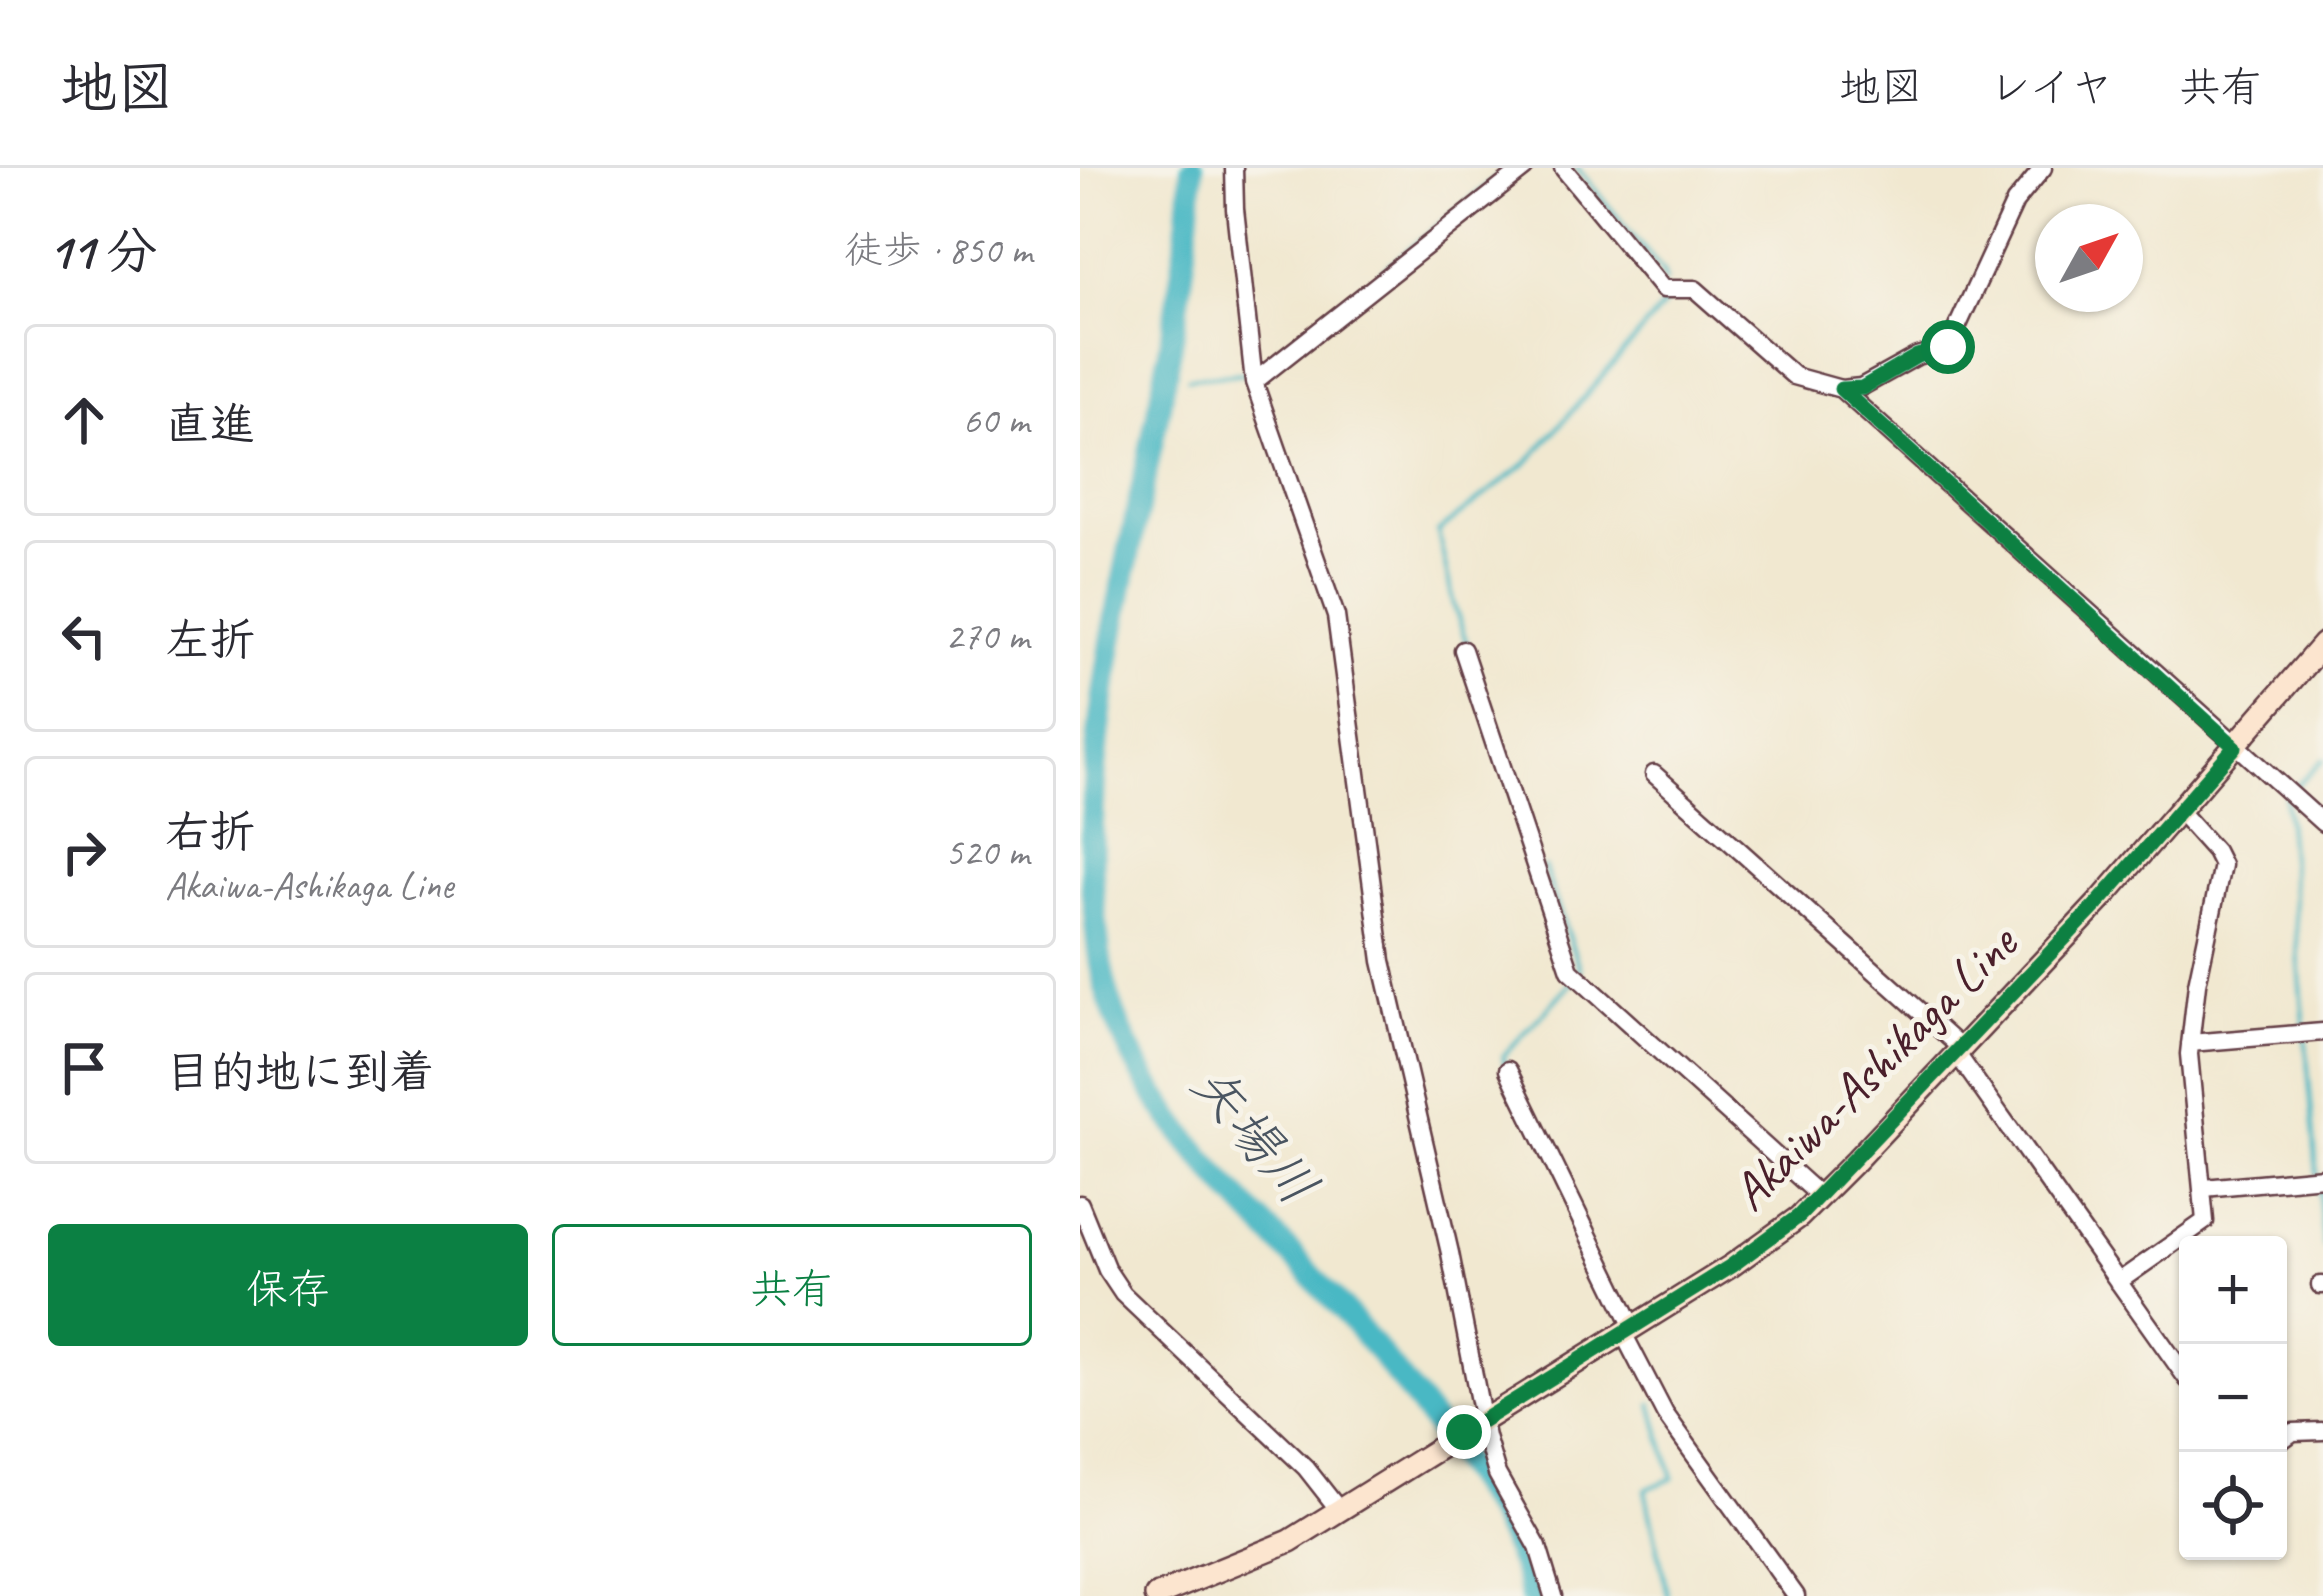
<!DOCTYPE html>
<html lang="ja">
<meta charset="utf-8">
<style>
body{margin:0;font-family:Caveat,"Klee One",sans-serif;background:#f2f2f3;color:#2b2b33}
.controls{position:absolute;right:36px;bottom:36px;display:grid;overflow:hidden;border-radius:12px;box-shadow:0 3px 9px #0004}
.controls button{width:108px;height:108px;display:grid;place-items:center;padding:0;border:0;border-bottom:3px solid #e1e1e2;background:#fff;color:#2b2b33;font:60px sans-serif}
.compass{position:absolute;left:955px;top:36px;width:108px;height:108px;border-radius:50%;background:#fff;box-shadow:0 3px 9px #0004;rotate:50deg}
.stop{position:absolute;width:36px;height:36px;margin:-27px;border:9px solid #0b8043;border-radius:50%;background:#fff}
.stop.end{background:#0b8043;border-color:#fff;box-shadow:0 3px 12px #0008}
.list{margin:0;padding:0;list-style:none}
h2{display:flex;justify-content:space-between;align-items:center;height:156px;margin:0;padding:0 48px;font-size:51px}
h2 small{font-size:39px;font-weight:400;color:#7c7c81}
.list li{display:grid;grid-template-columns:78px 1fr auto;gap:36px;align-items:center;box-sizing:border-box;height:192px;margin:0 24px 24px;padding:0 24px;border:3px solid #e1e1e2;border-radius:12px}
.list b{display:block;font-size:45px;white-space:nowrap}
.list p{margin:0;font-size:39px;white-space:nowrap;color:#7c7c81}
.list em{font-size:39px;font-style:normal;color:#7c7c81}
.actions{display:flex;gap:24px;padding:36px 48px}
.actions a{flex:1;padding:27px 0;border:3px solid #0b8043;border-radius:12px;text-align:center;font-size:42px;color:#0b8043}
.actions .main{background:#0b8043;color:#fff}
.icon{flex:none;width:66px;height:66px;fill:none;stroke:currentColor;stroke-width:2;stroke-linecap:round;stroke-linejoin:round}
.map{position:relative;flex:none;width:1243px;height:1428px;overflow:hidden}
header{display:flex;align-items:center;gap:72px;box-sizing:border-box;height:168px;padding:0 60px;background:#fff;border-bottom:3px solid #e1e1e2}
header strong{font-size:57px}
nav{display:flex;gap:66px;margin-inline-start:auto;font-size:42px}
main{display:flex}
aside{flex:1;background:#fff}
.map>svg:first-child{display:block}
</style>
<header>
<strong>地図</strong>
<nav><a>地図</a><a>レイヤ</a><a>共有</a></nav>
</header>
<main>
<aside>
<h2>11 分<small>徒歩 · 850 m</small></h2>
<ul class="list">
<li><svg class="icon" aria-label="ahead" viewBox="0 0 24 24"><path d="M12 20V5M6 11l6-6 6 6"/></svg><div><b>直進</b></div><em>60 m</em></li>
<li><svg class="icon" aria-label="left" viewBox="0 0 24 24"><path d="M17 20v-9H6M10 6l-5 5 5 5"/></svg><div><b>左折</b></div><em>270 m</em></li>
<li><svg class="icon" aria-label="right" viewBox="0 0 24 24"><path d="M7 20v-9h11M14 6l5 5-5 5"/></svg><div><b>右折</b><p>Akaiwa-Ashikaga Line</p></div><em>520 m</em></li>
<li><svg class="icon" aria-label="arrive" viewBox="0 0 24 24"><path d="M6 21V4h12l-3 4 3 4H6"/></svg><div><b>目的地に到着</b></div></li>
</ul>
<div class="actions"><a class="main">保存</a><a>共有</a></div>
</aside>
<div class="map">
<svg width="1243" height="1428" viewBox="0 0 1243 1428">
<rect width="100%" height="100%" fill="#f7f3e8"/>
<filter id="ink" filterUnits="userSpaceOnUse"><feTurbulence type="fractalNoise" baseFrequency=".00833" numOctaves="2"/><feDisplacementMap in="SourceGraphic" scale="24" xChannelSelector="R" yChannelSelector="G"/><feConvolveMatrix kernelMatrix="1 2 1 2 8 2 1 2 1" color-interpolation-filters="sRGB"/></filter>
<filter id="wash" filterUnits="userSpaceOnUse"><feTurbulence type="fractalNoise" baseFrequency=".004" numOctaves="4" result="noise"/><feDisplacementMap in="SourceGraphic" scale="48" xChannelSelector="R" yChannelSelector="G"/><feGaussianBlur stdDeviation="2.7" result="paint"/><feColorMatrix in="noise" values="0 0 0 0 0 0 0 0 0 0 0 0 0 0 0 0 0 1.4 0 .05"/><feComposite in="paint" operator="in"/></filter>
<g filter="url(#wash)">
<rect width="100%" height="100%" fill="#f1e8d0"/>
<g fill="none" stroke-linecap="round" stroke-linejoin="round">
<!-- stream -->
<path stroke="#4ab8c4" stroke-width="4.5" d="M 497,0 L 583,104 L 585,113
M 301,104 L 427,2
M 108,210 L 167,205
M 388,479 L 374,438 L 358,364 L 448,294 L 590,130 L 588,124
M 1213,621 L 1243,592
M 1205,629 L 1237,1006
M 464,699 L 500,802
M 425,897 L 423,888 L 495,811
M 1238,1017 L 1243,1078
M 553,1167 L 585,1226 L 581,1229
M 572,1236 L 593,1310 L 565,1322 L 588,1428"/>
<!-- river -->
<path stroke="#4ab8c4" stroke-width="24" d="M 112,0 C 101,243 0,480 13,726 C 17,763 18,798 30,834 C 75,969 187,1051 275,1156 C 310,1197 344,1241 375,1285 C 407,1331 439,1372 451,1428"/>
</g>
</g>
<g filter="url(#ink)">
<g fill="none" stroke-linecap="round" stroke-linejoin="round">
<!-- street casing -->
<g stroke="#633d44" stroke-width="21">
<path id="street" d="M 154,0 L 155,41 L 174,214 L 256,448 L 302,793 L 370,1085 L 406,1269 L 417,1306 L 458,1379 L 473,1428
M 483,0 L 583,121 L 615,121 L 714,208 L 761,221 L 781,219 L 837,188 L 868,179 L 935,34 L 963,0
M 174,214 L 445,0
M 761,221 L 1243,655
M 383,482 L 490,802 L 740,1028
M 574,606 L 882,881
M 1110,875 L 1243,864
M 877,886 L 1108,1212
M 428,902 L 553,1159
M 1124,1020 L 1243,1009
M 0,1036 L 27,1102 L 43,1126 L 226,1300 L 259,1342
M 1038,1114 L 1125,1053 L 1109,886 L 1117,816 L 1142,697 L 1135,683 L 1099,643
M 1240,1117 L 1243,1117
M 543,1165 L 585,1246 L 716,1428
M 1198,1275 L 1213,1264 L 1243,1263"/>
</g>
<!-- secondary casing -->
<g stroke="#633d44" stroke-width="26">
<path id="secondary" d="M 76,1428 L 210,1373 L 651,1098 L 719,1049 L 775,993 L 1020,733 L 1243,476"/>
</g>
<!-- street -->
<use href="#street" stroke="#fff" stroke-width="16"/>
<!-- secondary -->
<use href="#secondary" stroke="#fce5cf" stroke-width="21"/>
</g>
</g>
<g fill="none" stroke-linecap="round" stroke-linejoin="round" filter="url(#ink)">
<!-- route -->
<path stroke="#0b8043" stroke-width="15" d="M 384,1264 L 651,1098 L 719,1048 L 1020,733 L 1155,579 L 761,221 L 782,220 L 837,188 L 868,179"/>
</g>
<g text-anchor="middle" stroke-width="10" stroke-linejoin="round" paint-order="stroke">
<!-- street labels -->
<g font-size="51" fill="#4a1f2b" stroke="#f7f3e8">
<text transform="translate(793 899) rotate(-45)" y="18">Akaiwa-Ashikaga Line</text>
</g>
<!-- water labels -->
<g font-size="54" font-style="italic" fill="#4a5561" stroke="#f7f3e8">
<text transform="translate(175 966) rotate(50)" y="19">矢場川</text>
</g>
</g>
</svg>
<div class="controls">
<button>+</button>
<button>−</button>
<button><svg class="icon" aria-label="locate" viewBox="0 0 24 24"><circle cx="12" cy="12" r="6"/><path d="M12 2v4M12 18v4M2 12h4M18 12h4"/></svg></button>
</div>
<svg class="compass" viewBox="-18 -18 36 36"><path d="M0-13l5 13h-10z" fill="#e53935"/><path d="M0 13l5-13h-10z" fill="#7c7c81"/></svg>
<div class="stop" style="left:868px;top:179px"></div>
<div class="stop end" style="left:384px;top:1264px"></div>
</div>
</main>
